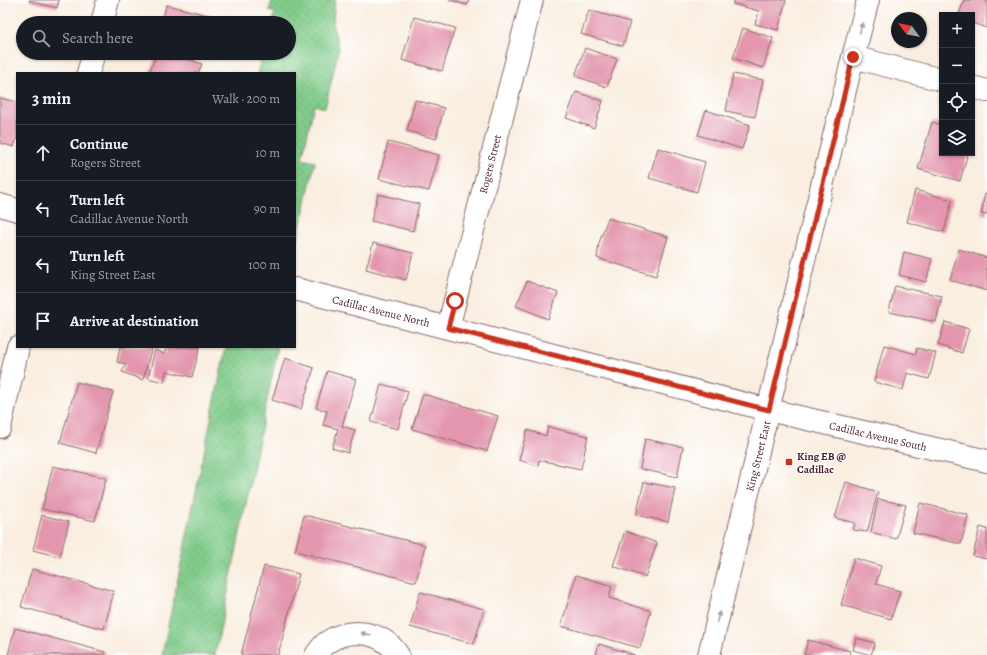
<!DOCTYPE html>
<meta charset="utf-8">
<style>
body{margin:0;font-family:Alegreya,serif;background:#20242c;color:#f1f3f6}
.controls{position:absolute;right:12px;top:12px;display:grid;overflow:hidden;border-radius:0px;box-shadow:0 1px 3px #0004}
.controls button{width:36px;height:36px;display:grid;place-items:center;padding:0;border:0;border-bottom:1px solid #363941;background:#171b24;color:#f1f3f6;font:20px sans-serif}
.compass{position:absolute;left:891px;top:12px;width:36px;height:36px;border-radius:50%;background:#171b24;box-shadow:0 1px 3px #0004;rotate:302deg}
.stop{position:absolute;width:12px;height:12px;margin:-9px;border:3px solid #c8321e;border-radius:50%;background:#fff}
.stop.end{background:#c8321e;border-color:#fff;box-shadow:0 1px 4px #0008}
.list{margin:0;padding:0;list-style:none}
h2{display:flex;justify-content:space-between;align-items:center;height:52px;margin:0;padding:0 16px;font-size:17px}
h2 small{font-size:13px;font-weight:400;color:#9ea1a6}
.list li{display:grid;grid-template-columns:26px 1fr auto;gap:12px;align-items:center;box-sizing:border-box;height:56px;padding:0 16px;border-top:1px solid #363941}
.list b{display:block;font-size:15px;white-space:nowrap}
.list p{margin:0;font-size:13px;white-space:nowrap;color:#9ea1a6}
.list em{font-size:13px;font-style:normal;color:#9ea1a6}
.icon{flex:none;width:22px;height:22px;fill:none;stroke:currentColor;stroke-width:2;stroke-linecap:round;stroke-linejoin:round}
.map{position:relative;flex:none;width:987px;height:655px;overflow:hidden}
.search{position:absolute;background:#171b24;box-shadow:0 1px 3px #0004;left:16px;top:16px;width:280px;height:44px;display:flex;align-items:center;gap:10px;box-sizing:border-box;padding:0 14px;border-radius:22px;color:#9ea1a6;font-size:15px}
.panel{position:absolute;background:#171b24;box-shadow:0 1px 3px #0004;left:16px;top:72px;width:280px;height:276px;border-radius:0px}
.map>svg:first-child{display:block}
</style>
<div class="map">
<svg width="987" height="655" viewBox="0 0 987 655">
<defs>
<pattern id="grass-dots" width="8" height="8" patternUnits="userSpaceOnUse"><rect width="8" height="8" fill="#80cb8a"/><path d="M2 2h.1M6 6h.1" fill="none" stroke="#70ae77" stroke-width="1.8" stroke-linecap="round"/></pattern>
</defs>
<rect width="100%" height="100%" fill="#fff"/>
<filter id="ink" filterUnits="userSpaceOnUse"><feTurbulence type="fractalNoise" baseFrequency=".025" numOctaves="2"/><feDisplacementMap in="SourceGraphic" scale="8" xChannelSelector="R" yChannelSelector="G"/><feConvolveMatrix kernelMatrix="1 2 1 2 8 2 1 2 1" color-interpolation-filters="sRGB"/></filter>
<filter id="wash" filterUnits="userSpaceOnUse"><feTurbulence type="fractalNoise" baseFrequency=".012" numOctaves="4" result="noise"/><feDisplacementMap in="SourceGraphic" scale="16" xChannelSelector="R" yChannelSelector="G"/><feGaussianBlur stdDeviation="0.9" result="paint"/><feColorMatrix in="noise" values="0 0 0 0 0 0 0 0 0 0 0 0 0 0 0 0 0 1.4 0 .05"/><feComposite in="paint" operator="in"/></filter>
<g filter="url(#wash)">
<rect width="100%" height="100%" fill="#f9eee0"/>
<!-- grass -->
<path fill="url(#grass-dots)" stroke="#65755a" d="M 272,0 L 336,0 L 334,6 L 333,27 L 339,48 L 325,108 L 314,105 L 302,159 L 315,162 L 295,250 L 295,73 L 257,73 L 263,53 L 289,53 L 289,23 L 272,23 L 275,13 L 269,11 Z
M 226,347 L 278,347 L 215,655 L 162,655 Z"/>
<g id="blocks">
<!-- building -->
<path fill="#e396ae" d="M 29,0 L 59,0 L 57,8 L 29,1 Z
M 449,0 L 469,0 L 467,5 Z
M 734,0 L 786,0 L 778,30 L 755,24 L 759,11 L 733,4 Z
M 964,0 L 987,0 L 987,28 L 972,23 L 972,15 L 959,15 Z
M 166,5 L 212,16 L 211,23 L 162,23 Z
M 589,10 L 630,22 L 623,46 L 581,34 Z
M 414,17 L 455,28 L 442,71 L 402,60 Z
M 743,28 L 773,38 L 763,68 L 733,58 Z
M 585,48 L 617,59 L 607,87 L 575,76 Z
M 157,53 L 171,53 L 202,64 L 198,73 L 149,73 Z
M 733,74 L 763,80 L 755,117 L 726,111 Z
M 576,92 L 603,101 L 594,128 L 566,118 Z
M 0,98 L 17,102 L 17,137 L 14,147 L 0,143 Z
M 415,100 L 444,108 L 436,139 L 407,131 Z
M 706,110 L 750,125 L 742,149 L 698,135 Z
M 932,122 L 942,125 L 942,153 L 968,153 L 960,181 L 918,169 Z
M 388,142 L 439,155 L 429,191 L 379,179 Z
M 658,148 L 705,162 L 697,192 L 649,178 Z
M 915,190 L 952,200 L 944,232 L 907,222 Z
M 378,194 L 419,204 L 413,231 L 371,221 Z
M 985,194 L 987,194 L 987,215 L 981,214 Z
M 608,218 L 668,237 L 656,276 L 597,258 L 599,243 Z
M 373,243 L 413,253 L 406,280 L 366,269 Z
M 959,249 L 987,258 L 987,291 L 950,280 Z
M 904,252 L 932,259 L 926,282 L 899,275 Z
M 527,281 L 558,293 L 548,319 L 516,306 Z
M 895,286 L 942,296 L 936,322 L 889,312 Z
M 945,322 L 969,329 L 962,353 L 938,345 Z
M 884,345 L 916,354 L 917,348 L 936,353 L 929,379 L 907,373 L 903,390 L 874,382 Z
M 120,347 L 152,347 L 143,380 L 122,372 L 126,364 L 117,362 Z
M 167,347 L 200,347 L 192,377 L 166,371 L 164,382 L 148,378 L 155,350 L 164,354 Z
M 285,358 L 314,368 L 301,409 L 272,400 Z
M 327,371 L 356,379 L 342,426 L 355,430 L 348,453 L 332,448 L 338,429 L 323,425 L 327,411 L 316,408 Z
M 77,382 L 113,392 L 96,453 L 60,443 Z
M 381,384 L 408,391 L 398,429 L 371,422 Z
M 423,394 L 498,416 L 487,451 L 412,429 Z
M 548,427 L 588,436 L 581,469 L 539,460 L 538,466 L 519,460 L 527,430 L 546,436 Z
M 645,439 L 683,447 L 677,477 L 640,469 Z
M 53,466 L 106,478 L 95,521 L 42,509 Z
M 644,482 L 675,488 L 668,522 L 636,515 Z
M 846,482 L 878,492 L 867,532 L 853,530 L 855,523 L 835,518 Z
M 878,499 L 906,505 L 896,539 L 871,532 Z
M 920,503 L 968,515 L 961,544 L 913,533 Z
M 42,515 L 69,522 L 60,557 L 33,550 Z
M 304,515 L 425,545 L 416,582 L 295,551 Z
M 980,527 L 987,529 L 987,559 L 973,556 Z
M 625,531 L 657,543 L 645,577 L 613,566 Z
M 854,558 L 881,566 L 876,584 L 900,591 L 891,619 L 841,605 Z
M 264,566 L 299,574 L 278,655 L 241,655 Z
M 32,569 L 114,591 L 104,629 L 21,607 Z
M 576,575 L 612,586 L 609,598 L 651,611 L 640,648 L 561,626 Z
M 420,592 L 484,609 L 474,644 L 410,627 Z
M 15,628 L 105,652 L 105,655 L 8,655 Z
M 856,638 L 875,643 L 871,655 L 853,650 Z
M 808,640 L 850,651 L 849,655 L 804,655 Z
M 599,644 L 635,655 L 596,655 Z"/>
</g>
</g>
<g filter="url(#ink)">
<use href="#blocks" fill-opacity="0" stroke="#87676a" stroke-width="1"/>
<g fill="none" stroke-linecap="round" stroke-linejoin="round">
<!-- minor casing -->
<g stroke="#87676a" stroke-width="24">
<path id="minor" d="M 853,57 L 942,80
M 972,87 L 987,91
M 0,205 L 17,210
M 295,289 L 769,410 L 987,461
M 448,328 L 532,0
M 316,655 C 319,651 322,646 326,643 C 349,627 382,630 398,655"/>
</g>
<!-- primary casing -->
<g stroke="#87676a" stroke-width="24">
<path id="primary" d="M 102,23 L 108,0
M 88,73 L 94,53
M 0,427 L 18,347
M 709,655 L 853,57 L 868,0"/>
</g>
<!-- minor -->
<use href="#minor" stroke="#fff" stroke-width="22"/>
<!-- primary -->
<use href="#primary" stroke="#fff" stroke-width="22"/>
</g>
<!-- one-way arrows -->
<defs><path id="oneway-solid" d="M-6-.8H1V-3.2L6.5 0L1 3.2V.8H-6Z"/></defs>
<g fill="#ae9aa0">
<use href="#oneway-solid" transform="translate(861 28) rotate(-75)"/>
<use href="#oneway-solid" transform="translate(718 617) rotate(-76)"/>
<use href="#oneway-solid" transform="translate(366 634) rotate(-167)"/>
</g>
</g>
<g fill="none" stroke-linecap="round" stroke-linejoin="round" filter="url(#ink)">
<!-- route -->
<path stroke="#c8321e" stroke-width="5" d="M 455,301 L 448,328 L 769,410 L 853,57"/>
</g>
<!-- markers -->
<rect fill="#c8321e" stroke="#fff" stroke-width="1.5" x="785" y="458" width="8" height="8" rx="2"/>
<g text-anchor="middle" stroke-width="3" stroke-linejoin="round" paint-order="stroke">
<!-- street labels -->
<g font-size="11" fill="#4a1f2b" stroke="#fff">
<text transform="translate(490 164) rotate(-76)" y="4">Rogers Street</text>
<text transform="translate(381 311) rotate(14)" y="4">Cadillac Avenue North</text>
<text transform="translate(878 436) rotate(13)" y="4">Cadillac Avenue South</text>
<text transform="translate(758 456) rotate(-76)" y="4">King Street East</text>
</g>
<!-- poi labels -->
<g font-size="11" font-weight="bold" fill="#4a1f2b" stroke="#fff" text-anchor="start">
<text x="797" y="460">King EB @<tspan x="797" dy="13">Cadillac</tspan></text>
</g>
</g>
</svg>
<div class="controls">
<button>+</button>
<button>−</button>
<button><svg class="icon" aria-label="locate" viewBox="0 0 24 24"><circle cx="12" cy="12" r="6"/><path d="M12 2v4M12 18v4M2 12h4M18 12h4"/></svg></button>
<button><svg class="icon" aria-label="layers" viewBox="0 0 24 24"><path d="M12 4l9 5-9 5-9-5zM3 14l9 5 9-5"/></svg></button>
</div>
<svg class="compass" viewBox="-18 -18 36 36"><path d="M0-13l5 13h-10z" fill="#e53935"/><path d="M0 13l5-13h-10z" fill="#9ea1a6"/></svg>
<div class="stop" style="left:455px;top:301px"></div>
<div class="stop end" style="left:853px;top:57px"></div>
<div class="search"><svg class="icon" aria-label="search" viewBox="0 0 24 24"><circle cx="10" cy="10" r="6"/><path d="M15 15l6 6"/></svg>Search here</div>
<section class="panel">
<h2>3 min<small>Walk · 200 m</small></h2>
<ul class="list">
<li><svg class="icon" aria-label="ahead" viewBox="0 0 24 24"><path d="M12 20V5M6 11l6-6 6 6"/></svg><div><b>Continue</b><p>Rogers Street</p></div><em>10 m</em></li>
<li><svg class="icon" aria-label="left" viewBox="0 0 24 24"><path d="M17 20v-9H6M10 6l-5 5 5 5"/></svg><div><b>Turn left</b><p>Cadillac Avenue North</p></div><em>90 m</em></li>
<li><svg class="icon" aria-label="left" viewBox="0 0 24 24"><path d="M17 20v-9H6M10 6l-5 5 5 5"/></svg><div><b>Turn left</b><p>King Street East</p></div><em>100 m</em></li>
<li><svg class="icon" aria-label="arrive" viewBox="0 0 24 24"><path d="M6 21V4h12l-3 4 3 4H6"/></svg><div><b>Arrive at destination</b></div></li>
</ul>
</section>
</div>
